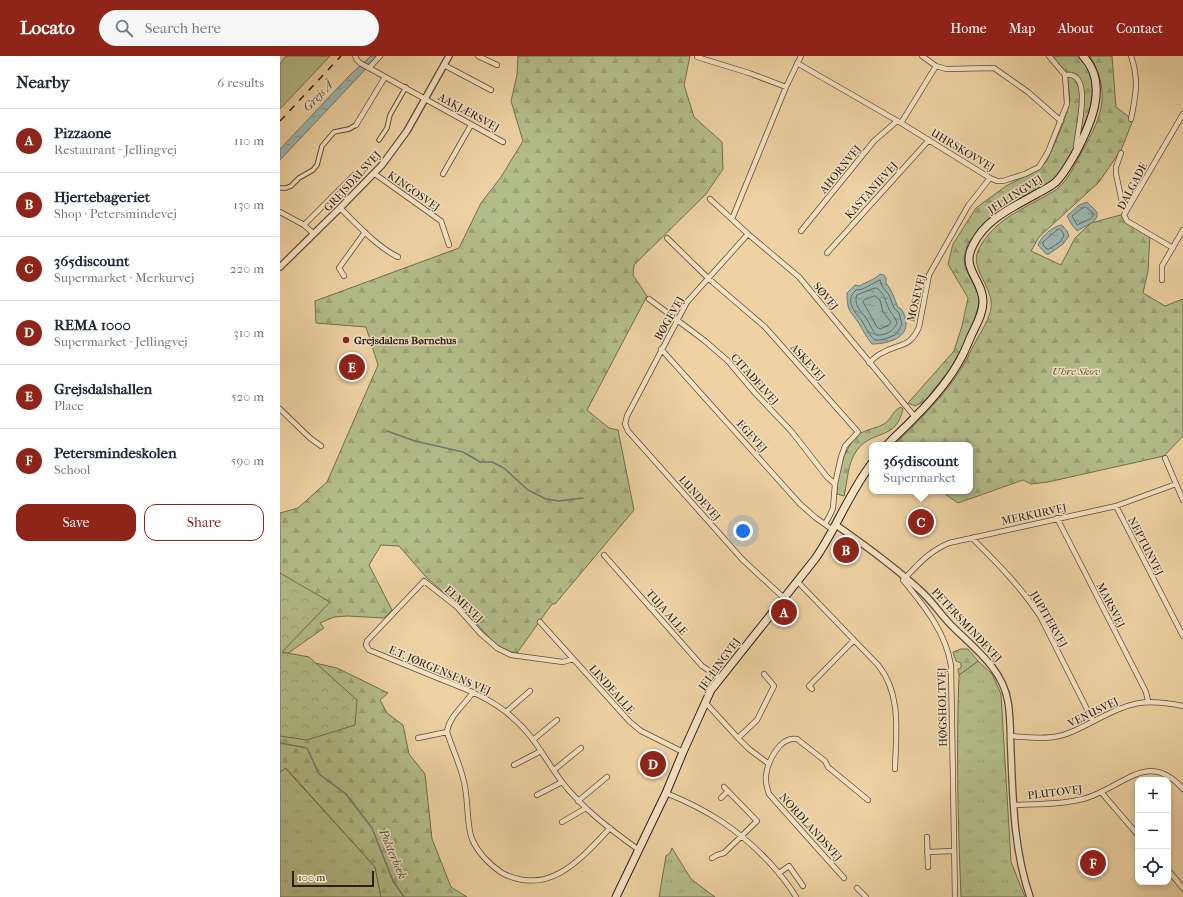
<!DOCTYPE html>
<meta charset="utf-8">
<style>
body{margin:0;font-family:"IM FELL French Canon",serif;background:#f6f6f7;color:#1f2937}
.controls{position:absolute;right:12px;bottom:12px;display:grid;overflow:hidden;border-radius:8px;box-shadow:0 2px 6px #0003}
.controls button{width:36px;height:36px;display:grid;place-items:center;padding:0;border:0;border-bottom:1px solid #e0e1e3;background:#fff;color:#1f2937;font:20px sans-serif}
.scale{position:absolute;left:12px;bottom:10px;width:82px;box-sizing:border-box;padding-left:4px;border:2px solid #2b1e15;border-top:0;font-size:11px;line-height:14px;white-space:nowrap;color:#2b1e15;-webkit-text-stroke:3px #f4e2c3;paint-order:stroke}
.you{position:absolute;left:463px;top:475px;width:14px;height:14px;margin:-10px;border:3px solid #fff;border-radius:50%;background:#1a73e8;box-shadow:0 0 0 6px #1a73e833}
.badge{display:grid;place-items:center;width:26px;height:26px;border-radius:50%;background:#8f2418;color:#fff;font-size:13px;font-weight:700}
.pin{position:absolute;translate:-50% -50%;border:2px solid #fff;box-shadow:0 1px 4px #0006}
.popup{position:absolute;left:589px;top:386px;width:104px;height:52px;box-sizing:border-box;display:grid;place-content:center;border-radius:8px;background:#fff;filter:drop-shadow(0 1px 3px #0005);font-size:13px;white-space:nowrap;color:#747a83}
.popup b{font-size:15px;color:#1f2937}
.popup::after{content:'';position:absolute;left:50%;top:100%;margin-left:-8px;border:8px solid transparent;border-top-color:#fff}
.list{margin:0;padding:0;list-style:none}
h2{display:flex;justify-content:space-between;align-items:center;height:52px;margin:0;padding:0 16px;font-size:17px}
h2 small{font-size:13px;font-weight:400;color:#747a83}
.list li{display:grid;grid-template-columns:26px 1fr auto;gap:12px;align-items:center;box-sizing:border-box;height:64px;padding:0 16px;border-top:1px solid #e0e1e3}
.list b{display:block;font-size:15px;white-space:nowrap}
.list p{margin:0;font-size:13px;white-space:nowrap;color:#747a83}
.list em{font-size:13px;font-style:normal;color:#747a83}
.actions{display:flex;gap:8px;padding:12px 16px}
.actions a{flex:1;padding:9px 0;border:1px solid #8f2418;border-radius:12px;text-align:center;font-size:14px;color:#8f2418}
.actions .main{background:#8f2418;color:#fff}
.icon{flex:none;width:22px;height:22px;fill:none;stroke:currentColor;stroke-width:2;stroke-linecap:round;stroke-linejoin:round}
.map{position:relative;flex:none;width:903px;height:841px;overflow:hidden}
header{display:flex;align-items:center;gap:24px;box-sizing:border-box;height:56px;padding:0 20px;background:#8f2418;color:#fff}
header strong{font-size:19px}
nav{display:flex;gap:22px;margin-inline-start:auto;font-size:14px}
.search{width:280px;height:36px;background:#f6f6f7;display:flex;align-items:center;gap:10px;box-sizing:border-box;padding:0 14px;border-radius:22px;color:#747a83;font-size:15px}
main{display:flex}
aside{flex:1;background:#fff}
.map>svg:first-child{display:block}
</style>
<header>
<strong>Locato</strong>
<div class="search"><svg class="icon" aria-label="search" viewBox="0 0 24 24"><circle cx="10" cy="10" r="6"/><path d="M15 15l6 6"/></svg>Search here</div>
<nav><a>Home</a><a>Map</a><a>About</a><a>Contact</a></nav>
</header>
<main>
<aside>
<h2>Nearby<small>6 results</small></h2>
<ul class="list">
<li><span class="badge">A</span><div><b>Pizzaone</b><p>Restaurant · Jellingvej</p></div><em>110 m</em></li>
<li><span class="badge">B</span><div><b>Hjertebageriet</b><p>Shop · Petersmindevej</p></div><em>130 m</em></li>
<li><span class="badge">C</span><div><b>365discount</b><p>Supermarket · Merkurvej</p></div><em>220 m</em></li>
<li><span class="badge">D</span><div><b>REMA 1000</b><p>Supermarket · Jellingvej</p></div><em>310 m</em></li>
<li><span class="badge">E</span><div><b>Grejsdalshallen</b><p>Place</p></div><em>520 m</em></li>
<li><span class="badge">F</span><div><b>Petersmindeskolen</b><p>School</p></div><em>590 m</em></li>
</ul>
<div class="actions"><a class="main">Save</a><a>Share</a></div>
</aside>
<div class="map">
<svg width="903" height="841" viewBox="0 0 903 841">
<defs>
<pattern id="grass-tufts" width="24" height="20" patternUnits="userSpaceOnUse"><rect width="24" height="20" fill="#b3bd8a"/><path d="M3 7l-1-3M5 7V3M7 7l1-3M15 17l-1-3M17 17v-4M19 17l1-3" fill="none" stroke="#9aa276"/></pattern>
<pattern id="forest-firs" width="22" height="20" patternUnits="userSpaceOnUse"><rect width="22" height="20" fill="#b3bd8a"/><path d="M5 1l3.5 6h-7zM16 11l3.5 6h-7z" fill="#9aa276"/></pattern>
<pattern id="park-crowns" width="20" height="18" patternUnits="userSpaceOnUse"><rect width="20" height="18" fill="#b3bd8a"/><path d="M2 6a3 3 0 1 1 6 0M12 15a3 3 0 1 1 6 0" fill="none" stroke="#9aa276"/></pattern>
<pattern id="water-ripples" width="26" height="14" patternUnits="userSpaceOnUse"><rect width="26" height="14" fill="#9cb6af"/><path d="M2 4q2-2 4 0t4 0M15 11q2-2 4 0t4 0" fill="none" stroke="#7f938d"/></pattern>
</defs>
<rect width="100%" height="100%" fill="#eed2a3"/>
<filter id="stains"><feTurbulence type="fractalNoise" baseFrequency=".005" numOctaves="4"/><feColorMatrix values="0 0 0 0 .2 0 0 0 0 .09 0 0 0 0 .02 0 0 0 .5 -.17"/></filter>
<radialGradient id="worn" r=".72"><stop offset=".6" stop-color="#630" stop-opacity="0"/><stop offset="1" stop-color="#630" stop-opacity=".3"/></radialGradient>
<!-- grass -->
<path fill="url(#grass-tufts)" stroke="#6f6e50" d="M 698,605 L 712,618 L 721,638 L 731,806 L 745,841 L 681,841 C 678,767 676,693 679,619 Z
M 5,712 L 95,811 L 101,841 L 0,841 L 0,716 Z
M 392,792 L 411,823 L 435,841 L 379,841 L 386,800 L 390,797 Z"/>
<!-- forest -->
<path fill="url(#forest-firs)" stroke="#6f6e50" d="M 238,0 L 410,0 L 404,29 L 414,61 L 442,86 L 443,113 L 426,138 L 354,209 L 353,219 L 367,240 L 307,354 L 329,372 L 338,374 L 354,454 L 275,548 L 272,548 L 237,597 L 232,596 L 216,589 L 186,556 L 146,521 L 119,490 L 101,489 L 89,509 L 112,554 L 104,562 L 67,560 L 54,561 L 40,567 L 44,572 L 4,600 L 57,612 L 108,637 L 100,644 L 107,657 L 123,669 L 129,698 L 145,718 L 152,783 L 171,831 L 187,841 L 101,841 L 95,811 L 6,712 L 0,716 L 0,457 L 18,452 L 47,426 L 98,309 L 86,271 L 36,267 L 35,245 L 179,192 L 201,147 L 221,121 L 243,85 L 231,45 L 237,19 Z
M 771,0 L 798,0 L 809,14 L 813,24 L 813,33 L 810,54 L 797,87 L 785,109 L 772,125 L 720,155 L 698,175 L 688,187 L 684,201 L 685,211 L 698,238 L 699,245 L 698,252 L 689,280 L 670,313 L 645,345 L 635,350 L 628,347 L 674,295 L 682,270 L 688,242 L 668,208 L 673,188 L 696,152 L 726,130 L 756,115 L 767,105 L 783,68 L 790,44 L 787,17 L 775,6 Z
M 810,0 L 832,0 L 836,51 L 853,64 L 841,94 L 819,126 L 759,181 L 751,195 L 781,209 L 795,182 L 811,167 L 844,158 L 847,166 L 870,178 L 868,215 L 863,237 L 885,250 L 903,243 L 903,380 L 884,400 L 768,426 L 751,428 L 743,424 L 678,447 L 661,435 L 690,435 L 690,389 L 614,389 C 636,368 657,347 675,322 C 684,310 690,296 697,283 C 702,275 710,261 711,252 C 714,232 690,213 698,195 C 710,169 734,157 758,144 C 765,140 771,137 777,133 C 787,125 793,112 799,101 C 820,64 833,40 810,0 Z
M 621,351 L 623,353 C 616,385 593,373 577,394 C 567,408 568,424 564,440 L 557,438 C 556,420 565,387 581,377 C 588,373 597,372 604,368 C 612,363 612,355 621,351 Z
M 681,593 L 688,593 L 698,605 L 679,619 L 678,613 L 681,612 L 681,607 L 676,605 L 673,596 Z"/>
<!-- park -->
<path fill="url(#park-crowns)" stroke="#6f6e50" d="M 0,517 L 50,546 L 2,596 L 29,601 L 77,644 L 75,669 L 27,684 L 0,680 Z"/>
<!-- garden -->
<path fill="#b3bd8a" stroke="#6f6e50" d="M 6,0 L 50,0 L 0,53 L 0,8 Z"/>
<!-- water -->
<path fill="url(#water-ripples)" stroke="#6f7971" d="M 91,0 L 98,0 L 0,104 L 0,93 L 71,18 Z
M 807,146 L 817,156 L 817,161 L 813,166 L 797,175 L 792,169 L 787,160 L 799,149 Z
M 782,169 L 787,175 L 789,180 L 783,188 L 769,198 L 766,198 L 758,189 C 761,180 773,170 782,169 Z
M 600,218 L 604,219 L 606,222 L 606,227 C 613,236 613,239 617,249 C 619,254 618,250 621,253 C 624,256 626,264 626,268 C 626,284 604,288 592,288 C 586,281 583,274 578,266 C 569,254 567,253 567,237 L 575,229 L 579,230 C 586,226 594,224 600,218 Z"/>
<g fill="none" stroke-linecap="round" stroke-linejoin="round">
<!-- shore -->
<path stroke="#646a62" stroke-width="1" d="M 806,151 L 813,157 L 813,160 L 810,163 L 797,169 L 792,160 L 801,153 Z
M 780,173 L 783,177 L 784,180 L 780,186 L 769,193 L 767,193 L 763,189 L 763,186 L 777,174 Z
M 600,224 L 602,230 L 609,239 L 614,252 L 619,257 L 622,268 L 619,274 L 615,279 L 602,284 L 595,284 C 589,279 586,272 582,265 C 575,255 564,246 576,234 C 585,234 592,227 600,224 Z
M 596,232 C 605,236 605,246 609,253 C 612,259 615,260 617,267 C 614,275 605,280 596,279 C 592,274 590,268 586,262 C 581,255 573,249 577,239 Z
M 595,240 L 600,244 L 603,256 L 611,266 L 609,269 L 600,273 L 597,271 L 583,246 L 584,244 Z"/>
<!-- stream -->
<path stroke="#6f7971" stroke-width="1.5" d="M 107,375 L 135,385 L 183,396 L 200,406 L 212,406 L 224,412 L 248,434 L 266,443 L 279,445 L 303,442
M 0,687 L 27,692 L 39,718 L 66,738 L 92,772 L 113,825 L 124,841"/>
<!-- pedestrian casing -->
<g stroke="#5c4b38" stroke-width="5.5">
<path id="pedestrian" d="M 99,84 L 107,72 L 110,59 L 126,31
M 0,132 L 6,132 L 11,130 L 19,122 L 33,114 L 37,109 L 42,90 L 54,76 L 69,73 L 76,69"/>
</g>
<!-- minor casing -->
<g stroke="#5c4b38" stroke-width="6">
<path id="minor" d="M 75,0 L 77,4 L 80,7 L 223,86
M 198,0 L 217,9
M 642,0 L 656,10 L 666,13 L 714,12 L 748,36 L 781,65
M 851,0 C 859,23 856,39 851,63
M 417,1 L 469,17 L 506,31
M 517,7 L 621,67 L 710,122 L 717,125 L 723,125 L 745,118 L 759,111 L 768,96 L 787,48 L 785,19 L 769,0
M 164,9 L 211,34
M 89,12 L 100,0
M 785,19 C 816,14 795,81 796,94
M 621,67 L 656,10
M 76,69 L 105,21
M 841,97 L 836,111 L 836,118 L 843,151 L 846,155
M 95,118 L 161,165 L 169,189
M 163,118 L 191,69
M 430,143 L 468,178 L 519,221 L 635,361
M 60,152 C 77,168 97,191 118,201
M 0,156 L 24,169 L 34,178
M 452,163 L 506,31 L 521,0
M 24,169 L 74,119
M 521,175 L 594,85 L 617,65
M 468,178 L 407,246 L 347,360 L 345,368 L 348,375 L 462,503 L 479,519 L 504,542
M 387,182 L 429,223 L 485,271 L 578,376 L 565,390 L 561,401 L 555,428 L 553,452 L 550,459 L 545,468
M 893,192 L 847,165 L 844,159 L 903,58
M 547,197 L 649,84
M 64,220 L 59,212 L 85,176
M 882,224 L 882,210 L 903,174
M 369,243 L 425,285 L 448,305 L 475,337 L 512,376 L 547,421 L 555,428
M 381,293 L 520,448 L 536,462 L 553,474
M 589,307 C 593,303 597,299 602,297 C 620,287 630,292 639,271 L 649,219 L 688,150 L 710,122
M 0,353 L 30,382 L 41,390
M 885,402 L 903,444
M 836,450 L 903,580
M 777,462 L 866,636 L 868,645
M 694,481 L 694,484 C 718,508 741,531 760,560 L 813,665
M 324,499 L 422,610 L 440,622
M 518,526 L 598,609 C 622,638 616,678 615,713
M 260,566 L 350,666 L 361,675 L 403,696
M 293,603 L 283,606 L 231,599 L 217,592 L 200,577 L 177,551 L 144,525 L 87,585 L 86,589 L 89,594 C 113,604 136,613 160,623 C 186,633 213,643 234,663 C 254,680 266,705 282,726 C 303,753 331,774 359,794
M 532,633 L 529,630 L 574,584
M 193,636 C 184,650 169,660 167,676 C 173,695 182,712 185,731 C 188,746 187,771 192,783 C 198,797 209,808 222,817 C 269,841 300,804 330,772
M 425,646 L 458,682 L 469,693 L 489,708
M 226,656 L 250,635
M 730,680 C 746,681 763,684 779,680 C 790,678 800,672 810,667 C 848,648 859,641 903,650
M 138,682 L 167,676
M 458,682 L 477,664 L 494,630 L 484,618
M 253,684 L 277,664
M 234,709 L 261,695
M 274,714 L 301,692
M 821,736 L 858,779
M 386,737 C 428,754 458,773 490,807 C 499,817 509,829 516,841
M 257,739 L 282,726
M 441,742 L 448,735
M 298,745 L 327,721
M 733,749 C 755,748 780,749 803,743 C 842,733 868,692 903,733
M 282,766 L 306,752
M 647,781 L 648,811
M 647,796 L 674,795
M 432,802 L 437,799 L 444,797 L 477,765 L 444,731
M 888,814 L 903,832
M 499,817 L 509,810 L 523,830
M 564,822 L 529,783 L 489,738 C 487,732 485,725 486,719 C 488,705 500,680 517,683 L 545,705 L 548,711 L 588,744
M 577,832 L 586,841
M 675,841 L 671,610 C 666,576 644,550 623,524 C 638,509 648,496 669,487 L 836,450 L 896,428"/>
</g>
<!-- tertiary casing -->
<g stroke="#5c4b38" stroke-width="8">
<path id="tertiary" d="M 0,211 L 60,152 L 102,109 L 127,75 L 169,0
M 556,469 C 586,490 618,513 644,538 C 654,548 662,560 672,570 C 694,592 723,613 728,646 C 731,663 730,681 731,698 C 733,746 734,795 750,841"/>
</g>
<!-- secondary casing -->
<g stroke="#2b1e15" stroke-width="9">
<path id="secondary" d="M 607,389 C 616,379 626,371 635,361 C 652,344 670,323 681,302 C 685,295 688,287 691,280 C 696,269 703,258 703,246 C 703,223 680,213 693,189 C 706,162 734,151 758,137 C 764,134 771,130 776,126 C 784,118 789,108 795,98 C 810,70 830,28 803,0
M 336,841 L 386,737 L 403,696 L 431,634 L 535,503 C 556,473 569,437 592,407"/>
</g>
<!-- pedestrian -->
<use href="#pedestrian" stroke="#f4e2c3" stroke-width="3.5"/>
<!-- minor -->
<use href="#minor" stroke="#f4e2c3" stroke-width="4.5"/>
<!-- tertiary -->
<use href="#tertiary" stroke="#f4e2c3" stroke-width="5.5"/>
<!-- secondary -->
<use href="#secondary" stroke="#f4e2c3" stroke-width="7"/>
<!-- rail -->
<path stroke="#2b1e15" stroke-width="1.5" stroke-dasharray="7 7" stroke-linecap="butt" d="M 0,65 L 61,0"/>
</g>
<!-- markers -->
<circle fill="#8f2418" stroke="#f4e2c3" stroke-width="1.5" cx="66" cy="284" r="4"/>
<g text-anchor="middle" stroke-width="3" stroke-linejoin="round" paint-order="stroke">
<!-- street labels -->
<g font-size="11" fill="#2b1e15" stroke="#f4e2c3">
<text transform="translate(189 56) rotate(29)" y="4">AAKJÆRSVEJ</text>
<text transform="translate(683 94) rotate(31)" y="4">UHRSKOVVEJ</text>
<text transform="translate(560 113) rotate(-51)" y="4">AHORNVEJ</text>
<text transform="translate(72 125) rotate(-47)" y="4">GREJSDALSVEJ</text>
<text transform="translate(852 130) rotate(-62)" y="4">DALGADE</text>
<text transform="translate(591 134) rotate(-48)" y="4">KASTANIEVEJ</text>
<text transform="translate(134 135) rotate(35)" y="4">KINGOSVEJ</text>
<text transform="translate(735 138) rotate(-32)" y="4">JELLINGVEJ</text>
<text transform="translate(546 240) rotate(51)" y="4">SØVEJ</text>
<text transform="translate(636 242) rotate(-76)" y="4">MOSEVEJ</text>
<text transform="translate(389 262) rotate(-60)" y="4">BØGEVEJ</text>
<text transform="translate(528 306) rotate(48)" y="4">ASKEVEJ</text>
<text transform="translate(475 323) rotate(48)" y="4">CITADELVEJ</text>
<text transform="translate(472 380) rotate(48)" y="4">EGEVEJ</text>
<text transform="translate(420 442) rotate(48)" y="4">LUNDEVEJ</text>
<text transform="translate(754 458) rotate(-12)" y="4">MERKURVEJ</text>
<text transform="translate(866 490) rotate(63)" y="4">NEPTUNVEJ</text>
<text transform="translate(184 548) rotate(43)" y="4">ELMEVEJ</text>
<text transform="translate(831 549) rotate(63)" y="4">MARSVEJ</text>
<text transform="translate(387 556) rotate(49)" y="4">TUJA ALLE</text>
<text transform="translate(769 563) rotate(60)" y="4">JUPITERVEJ</text>
<text transform="translate(687 569) rotate(47)" y="4">PETERSMINDEVEJ</text>
<text transform="translate(439 608) rotate(-54)" y="4">JELLINGVEJ</text>
<text transform="translate(160 614) rotate(23)" y="4">E.T. JØRGENSENS VEJ</text>
<text transform="translate(332 633) rotate(48)" y="4">LINDEALLE</text>
<text transform="translate(662 651) rotate(-91)" y="4">HØGSHOLTVEJ</text>
<text transform="translate(813 656) rotate(-26)" y="4">VENUSVEJ</text>
<text transform="translate(775 736) rotate(-7)" y="4">PLUTOVEJ</text>
<text transform="translate(531 771) rotate(48)" y="4">NORDLANDSVEJ</text>
</g>
<!-- poi labels -->
<g font-size="11" font-weight="bold" fill="#2b1e15" stroke="#f4e2c3" text-anchor="start">
<text x="74" y="288">Grejsdalens Børnehus</text>
</g>
<!-- park labels -->
<g font-size="11" font-style="italic" fill="#544e38" stroke="#f4e2c3">
<text x="796" y="319">Uhre Skov</text>
</g>
<!-- water labels -->
<g font-size="12" font-style="italic" fill="#4d4c43" stroke="#f4e2c3">
<text transform="translate(38 40) rotate(-46)" y="4">Grejs Å</text>
<text transform="translate(113 798) rotate(67)" y="4">Polsterbæk</text>
</g>
</g>
<rect width="100%" height="100%" filter="url(#stains)"/>
<rect width="100%" height="100%" fill="url(#worn)"/>
</svg>
<div class="controls">
<button>+</button>
<button>−</button>
<button><svg class="icon" aria-label="locate" viewBox="0 0 24 24"><circle cx="12" cy="12" r="6"/><path d="M12 2v4M12 18v4M2 12h4M18 12h4"/></svg></button>
</div>
<div class="scale">100 m</div>
<div class="you"></div>
<div class="pin badge" style="left:504px;top:556px">A</div>
<div class="pin badge" style="left:566px;top:494px">B</div>
<div class="pin badge" style="left:641px;top:466px">C</div>
<div class="popup"><b>365discount</b>Supermarket</div>
<div class="pin badge" style="left:373px;top:708px">D</div>
<div class="pin badge" style="left:72px;top:311px">E</div>
<div class="pin badge" style="left:813px;top:807px">F</div>
</div>
</main>
